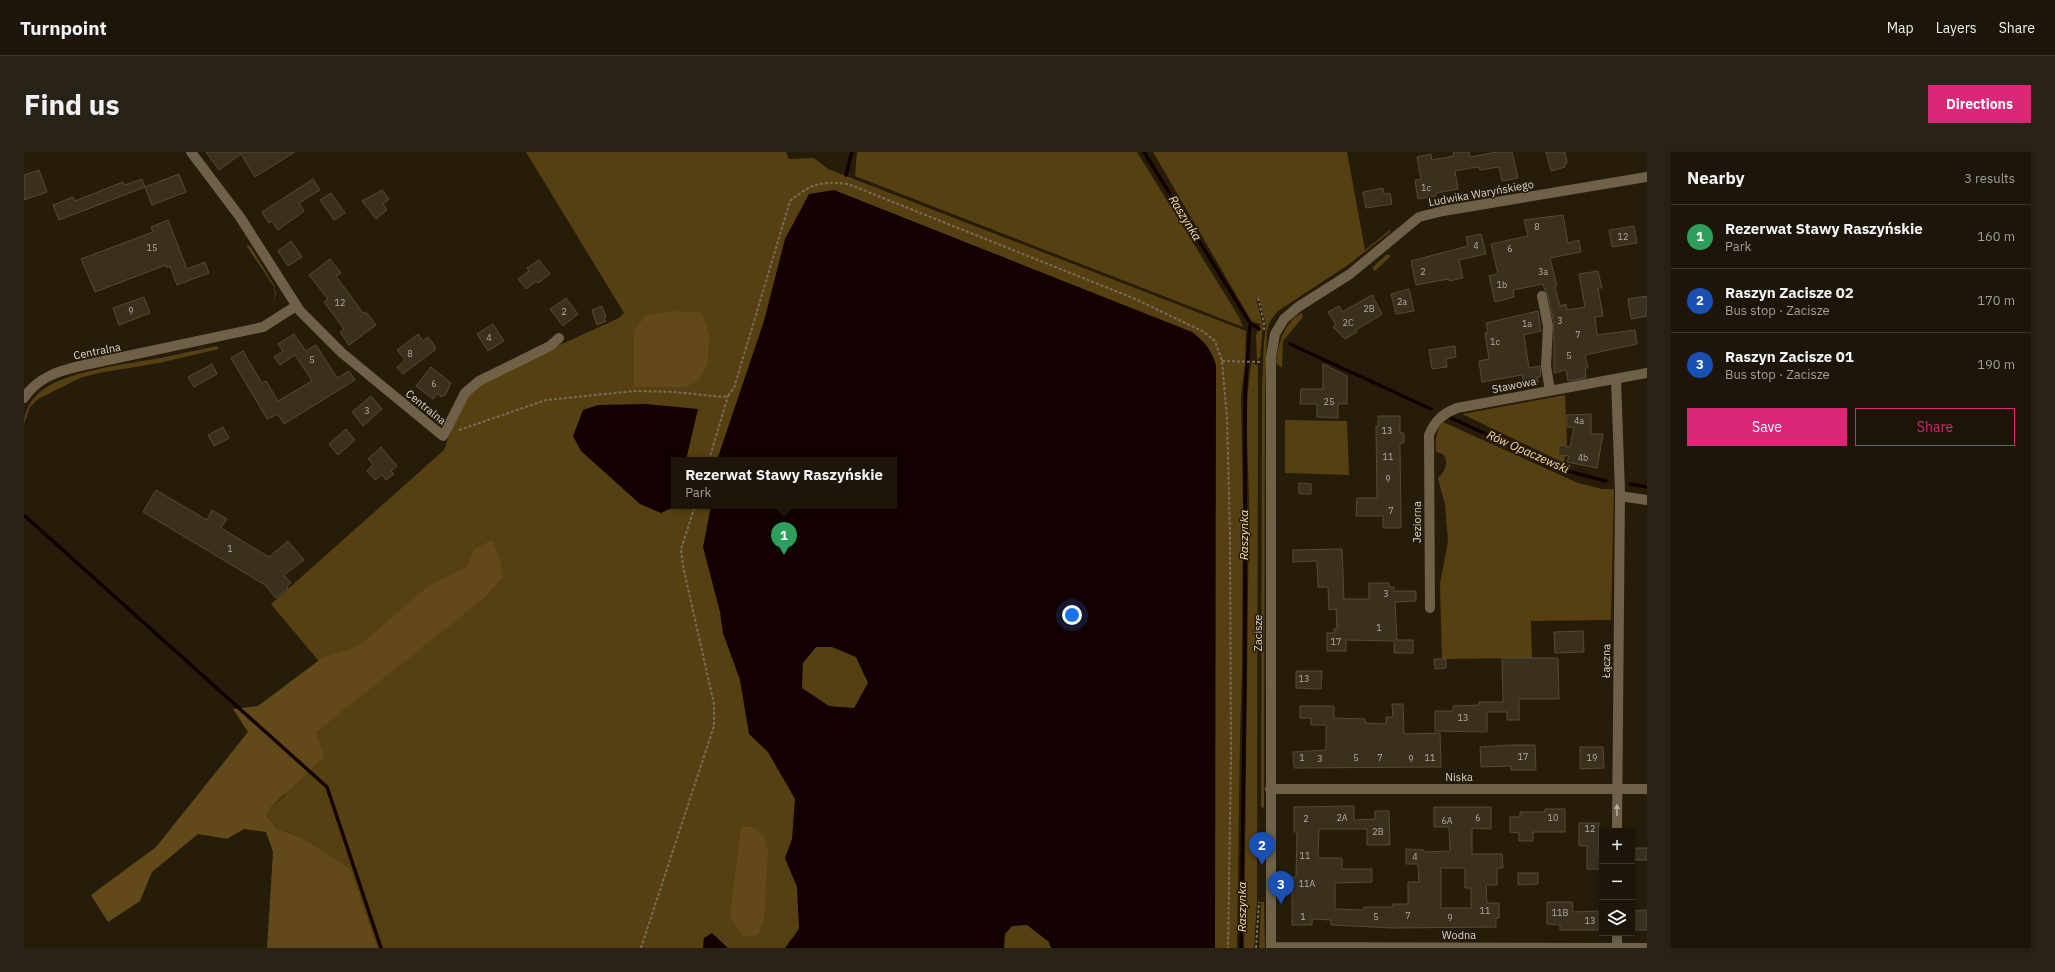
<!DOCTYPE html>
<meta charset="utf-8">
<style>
body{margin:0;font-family:"IBM Plex Sans",sans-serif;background:#292216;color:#f1f3f6}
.controls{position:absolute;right:12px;bottom:12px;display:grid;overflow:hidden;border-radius:0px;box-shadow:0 2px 6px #0003}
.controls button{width:36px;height:36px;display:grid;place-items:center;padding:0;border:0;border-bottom:1px solid #3a3429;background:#1c1508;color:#f1f3f6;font:20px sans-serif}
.you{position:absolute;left:1048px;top:463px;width:14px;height:14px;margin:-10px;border:3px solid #fff;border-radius:50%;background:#1a73e8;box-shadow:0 0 0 6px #1a73e833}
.badge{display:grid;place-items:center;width:26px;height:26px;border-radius:50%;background:#db2777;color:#fff;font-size:13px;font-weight:700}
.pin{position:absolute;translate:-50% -33px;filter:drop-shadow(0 1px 2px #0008)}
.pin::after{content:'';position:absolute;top:21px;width:14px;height:12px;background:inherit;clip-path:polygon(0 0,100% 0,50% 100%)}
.popup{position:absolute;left:647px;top:305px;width:226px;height:52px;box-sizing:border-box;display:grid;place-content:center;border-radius:0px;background:#1c1508;filter:drop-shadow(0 1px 3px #0005);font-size:13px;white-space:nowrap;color:#a09f9c}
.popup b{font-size:15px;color:#f1f3f6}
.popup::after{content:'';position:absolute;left:50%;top:100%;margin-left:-8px;border:8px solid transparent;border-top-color:#1c1508}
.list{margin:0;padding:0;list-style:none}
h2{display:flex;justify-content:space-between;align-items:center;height:52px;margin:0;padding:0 16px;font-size:17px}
h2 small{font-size:13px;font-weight:400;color:#a09f9c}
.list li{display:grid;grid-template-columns:26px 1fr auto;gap:12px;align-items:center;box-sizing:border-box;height:64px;padding:0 16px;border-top:1px solid #3a3429}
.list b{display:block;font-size:15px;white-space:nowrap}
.list p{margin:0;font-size:13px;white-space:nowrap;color:#a09f9c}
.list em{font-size:13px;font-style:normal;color:#a09f9c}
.actions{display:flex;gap:8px;padding:12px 16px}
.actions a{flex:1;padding:9px 0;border:1px solid #db2777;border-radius:0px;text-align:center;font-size:14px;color:#db2777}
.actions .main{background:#db2777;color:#fff}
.icon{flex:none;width:22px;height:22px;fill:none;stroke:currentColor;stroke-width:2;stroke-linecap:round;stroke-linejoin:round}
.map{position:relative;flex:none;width:1623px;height:796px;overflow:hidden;border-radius:0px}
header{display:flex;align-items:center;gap:24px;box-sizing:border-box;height:56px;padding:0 20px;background:#1c1508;border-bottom:1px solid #3a3429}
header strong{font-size:19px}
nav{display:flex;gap:22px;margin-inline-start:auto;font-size:14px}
.intro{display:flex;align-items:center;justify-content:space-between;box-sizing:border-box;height:96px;padding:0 24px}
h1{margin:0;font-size:28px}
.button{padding:10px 18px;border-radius:0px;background:#db2777;color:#fff;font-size:14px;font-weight:700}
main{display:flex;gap:24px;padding:0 24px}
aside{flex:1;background:#1c1508;border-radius:0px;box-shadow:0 2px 6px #0003}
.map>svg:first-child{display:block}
</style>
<header>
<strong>Turnpoint</strong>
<nav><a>Map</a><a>Layers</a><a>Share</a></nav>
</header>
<div class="intro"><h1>Find us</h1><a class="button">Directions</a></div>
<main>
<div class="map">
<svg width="1623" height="796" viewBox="0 0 1623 796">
<rect width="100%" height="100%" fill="#251c0a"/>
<!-- green -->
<path fill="#564011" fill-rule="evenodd" d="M 502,0 L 762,0 L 765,7 L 790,6 L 804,17 L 1222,179 L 1221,213 L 1217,243 L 1219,354 L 1218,516 L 1216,586 L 1213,796 L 346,796 L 316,711 L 280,687 L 252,676 L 243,664 L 247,655 L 261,643 L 240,588 L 313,531 L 247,452 L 420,298 L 426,281 L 433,248 L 448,233 L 595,166 L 600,161 ZM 650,308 L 870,308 L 870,354 L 650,354 Z
M 833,0 L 1113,0 L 1215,165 L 1219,175 L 831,24 Z
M 1129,0 L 1323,0 L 1341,98 L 1366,78 L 1366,80 L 1324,113 L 1254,159 L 1246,169 L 1243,179 L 1241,246 L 1240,656 L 1237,655 L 1238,239 L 1240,190 L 1242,173 L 1235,146 L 1232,146 L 1239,174 L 1236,205 L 1233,209 L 1232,183 L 1237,172 L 1228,170 Z
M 222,93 L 226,94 L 250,133 L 252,142 L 248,155 L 251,143 L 250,135 Z
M 1363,102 L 1367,104 L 1351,119 L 1348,116 Z
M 1278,161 L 1279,165 L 1259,189 L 1258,216 L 1252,211 C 1253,194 1261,168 1278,161 Z
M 193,194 L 195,197 L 135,211 L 75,221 L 56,226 L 14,247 L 6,255 L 0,272 C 0,260 6,248 16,240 C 40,219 103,212 136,206 C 155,202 174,198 193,194 Z
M 1227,211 L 1234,213 L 1233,749 L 1230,796 L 1220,796 L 1225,348 C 1224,303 1220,256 1227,211 Z
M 1541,243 L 1543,290 L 1540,311 L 1438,262 Z
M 1261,268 L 1323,269 L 1325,323 L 1261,321 Z
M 1419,270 L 1554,331 L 1578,337 L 1590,337 L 1587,468 L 1507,469 L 1508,506 L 1418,507 L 1416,432 L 1424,389 L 1421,353 L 1414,326 C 1420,320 1426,311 1419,302 L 1412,300 C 1411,288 1412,280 1419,270 Z
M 1237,750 L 1240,750 L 1241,796 L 1235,796 Z"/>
<!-- forest -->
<path fill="#614919" d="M 653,159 L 678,161 L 685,182 L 684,212 L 674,229 L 662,235 L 610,235 L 610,179 L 622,163 Z
M 468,388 L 475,404 L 479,425 L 460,446 L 292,580 L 300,605 L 247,655 L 243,664 L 252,676 L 280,687 L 326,717 L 353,796 L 243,796 L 249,700 L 242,680 L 220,677 L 203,687 L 174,682 L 128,720 L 116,749 L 84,770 L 67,743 L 132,695 L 224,580 L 209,557 L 234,554 L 298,506 L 335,494 L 403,435 L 443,415 L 450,397 Z
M 717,675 L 729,675 L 740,684 L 744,699 L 740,769 L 734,783 L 719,784 L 706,765 Z"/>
<!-- water -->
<path fill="#130000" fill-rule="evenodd" d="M 810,38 L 1168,180 C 1181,190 1187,197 1192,213 L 1191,796 L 1027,796 L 1025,790 L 1003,773 L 988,774 L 981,782 L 980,796 L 761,796 L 775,777 L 773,735 L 761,706 L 768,687 L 771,647 L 744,600 L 725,582 L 716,528 L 699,481 L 696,460 L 679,395 L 687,354 L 870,354 L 870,308 L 693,308 L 740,169 L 761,87 L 785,42 ZM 792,495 L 808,495 L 832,505 L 844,531 L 830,556 L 805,554 L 778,536 L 779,511 Z
M 621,252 L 674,257 L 662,308 L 650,308 L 650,355 L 637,361 L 616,352 L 557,299 L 549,284 L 559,258 L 574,253 Z
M 688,781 L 704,796 L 679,796 L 680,786 Z"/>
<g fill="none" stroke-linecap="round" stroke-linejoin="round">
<!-- stream -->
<path stroke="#130000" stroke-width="3.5" d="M 1120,0 L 1226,171 L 1221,242 L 1221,517 L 1217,796
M 822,23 L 828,0
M 1226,171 L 1235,177
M 1266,192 L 1407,257
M 1427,266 L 1544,319 L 1582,329
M 1606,332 L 1623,335
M 1,364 L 303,635 L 357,796"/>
</g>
<!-- building -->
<path fill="#3a301e" stroke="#544a37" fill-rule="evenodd" d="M 182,0 L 271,0 L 231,25 L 217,2 L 195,18 Z
M 1429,0 L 1445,0 L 1446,5 L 1473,0 L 1488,0 L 1494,26 L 1478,29 L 1475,15 L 1456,18 L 1455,16 L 1452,15 L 1431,19 L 1434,37 L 1412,41 L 1412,44 L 1394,47 L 1391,28 L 1397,27 L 1393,5 L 1407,2 L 1408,8 L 1430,4 Z
M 1522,0 L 1541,0 L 1543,11 L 1541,12 L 1541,15 L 1527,19 Z
M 15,18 L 23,40 L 0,48 L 0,23 Z
M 155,22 L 162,40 L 128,53 L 121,35 Z
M 118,27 L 121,35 L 35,68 L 29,53 L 49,45 L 51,49 L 99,30 L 101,33 Z
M 289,27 L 296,38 L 275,51 L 280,59 L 254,78 L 248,69 L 245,71 L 238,60 Z
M 1359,36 L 1360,42 L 1366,41 L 1368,52 L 1342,56 L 1339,40 Z
M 358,38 L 365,47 L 359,52 L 363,58 L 352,67 L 338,49 Z
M 307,41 L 321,61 L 310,68 L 296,48 Z
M 1539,63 L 1544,91 L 1555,88 L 1557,100 L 1526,106 L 1533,134 L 1531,135 L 1536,154 L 1542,152 L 1543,158 L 1561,155 L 1555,122 L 1574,119 L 1578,136 L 1574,136 L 1579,164 L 1571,165 L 1573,183 L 1611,178 L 1613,192 L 1561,203 L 1564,216 L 1561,216 L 1562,226 L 1544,229 L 1542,218 L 1530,221 L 1530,173 L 1524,143 L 1521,138 L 1519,132 L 1489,138 L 1490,145 L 1471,150 L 1465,124 L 1474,122 L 1467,92 L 1504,84 L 1500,68 Z
M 144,68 L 163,117 L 181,110 L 185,121 L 153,133 L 146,114 L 143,116 L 142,113 L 71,140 L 57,107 L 129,80 L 127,75 Z
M 1610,74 L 1613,91 L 1588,95 L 1585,78 Z
M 1457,82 L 1462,102 L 1435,108 L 1439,126 L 1425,129 L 1424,127 L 1392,133 L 1387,109 L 1444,94 L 1442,85 Z
M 267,89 L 278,105 L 264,114 L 254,99 Z
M 306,107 L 317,121 L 312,124 L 339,161 L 343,161 L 352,173 L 325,193 L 316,180 L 320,177 L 300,150 L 304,147 L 285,123 Z
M 515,108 L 526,122 L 514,131 L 512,129 L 502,137 L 494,127 L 505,119 L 503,116 Z
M 1385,137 L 1390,159 L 1372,162 L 1367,142 Z
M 1348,143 L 1358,162 L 1332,178 L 1333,180 L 1321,187 L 1309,175 L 1312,173 L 1304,160 L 1315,154 L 1318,160 Z
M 1623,144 L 1623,164 L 1607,167 L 1604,147 Z
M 120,145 L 126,161 L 95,173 L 89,156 Z
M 542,146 L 554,162 L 539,174 L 526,157 Z
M 578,154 L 582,165 L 580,166 L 582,169 L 573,173 L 568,158 Z
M 1514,159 L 1517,179 L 1500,183 L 1505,216 L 1516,214 L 1517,224 L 1513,225 L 1514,230 L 1500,232 L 1498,223 L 1458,230 L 1455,209 L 1465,207 L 1461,181 L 1464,181 L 1462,171 Z
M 469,172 L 480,189 L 464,199 L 453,182 Z
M 270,182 L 282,199 L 292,193 L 313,226 L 325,219 L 331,228 L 260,272 L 254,262 L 243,267 L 207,206 L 219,199 L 238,231 L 242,229 L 254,249 L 288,229 L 271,203 L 256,213 L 250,205 L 259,199 L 254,192 Z
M 394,182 L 399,189 L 404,185 L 411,194 L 411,198 L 379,222 L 373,215 L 381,208 L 373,198 Z
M 1431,194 L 1432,205 L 1422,207 L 1423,215 L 1408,217 L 1405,198 Z
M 188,212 L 193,222 L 170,235 L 164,225 Z
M 1299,212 L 1323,224 L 1323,252 L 1314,252 L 1314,266 L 1293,265 L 1293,252 L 1276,252 L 1277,237 L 1299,237 Z
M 407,215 L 427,231 L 422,242 L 417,245 L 414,241 L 409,247 L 392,234 Z
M 347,244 L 358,257 L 339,274 L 328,260 Z
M 1567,262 L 1567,282 L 1579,282 L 1573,316 L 1543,310 L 1545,304 L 1534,303 L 1535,293 L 1546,295 L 1550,275 L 1543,275 L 1543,263 Z
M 1354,264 L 1376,264 L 1376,281 L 1380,281 L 1380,291 L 1376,291 L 1377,376 L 1359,376 L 1359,364 L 1332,364 L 1333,346 L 1353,346 L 1352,274 L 1354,274 Z
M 199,275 L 205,286 L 190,294 L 184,283 Z
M 322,277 L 331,288 L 314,303 L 305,292 Z
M 357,295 L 373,314 L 367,319 L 370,322 L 362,328 L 358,323 L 351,328 L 343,319 L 349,312 L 344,307 Z
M 1275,331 L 1287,332 L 1287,342 L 1275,342 Z
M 132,338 L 183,368 L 188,358 L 203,367 L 197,376 L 245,405 L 264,389 L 280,408 L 260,423 L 267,431 L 263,434 L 264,436 L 252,446 L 241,433 L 119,360 Z
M 1318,397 L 1320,447 L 1345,447 L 1345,431 L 1365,431 L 1365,435 L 1370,435 L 1370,439 L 1392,439 L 1392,449 L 1371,450 L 1373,488 L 1389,488 L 1389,501 L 1370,501 L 1370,489 L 1322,488 L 1322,499 L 1303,499 L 1303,481 L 1310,481 L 1310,477 L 1313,477 L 1312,457 L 1305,458 L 1304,435 L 1294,435 L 1293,409 L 1269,410 L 1269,398 Z
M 1559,479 L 1560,500 L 1531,501 L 1530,480 Z
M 1478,506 L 1534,506 L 1535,547 L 1495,547 L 1495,568 L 1483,568 L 1483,560 L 1463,560 L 1463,580 L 1411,579 L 1411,559 L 1429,559 L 1429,554 L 1455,553 L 1455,550 L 1479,550 Z
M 1410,507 L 1422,507 L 1422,516 L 1411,517 Z
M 1272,519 L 1298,519 L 1297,537 L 1272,536 Z
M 1368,552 L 1379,552 L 1380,582 L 1416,581 L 1417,615 L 1270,616 L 1269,600 L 1302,598 L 1302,573 L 1287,573 L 1287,566 L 1276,566 L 1276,554 L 1310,554 L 1310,566 L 1341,567 L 1341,571 L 1362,572 L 1362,565 L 1369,565 Z
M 1487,593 L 1511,593 L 1512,618 L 1487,618 L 1487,614 L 1457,615 L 1456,595 Z
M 1556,595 L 1579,595 L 1580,616 L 1556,617 Z
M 1330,654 L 1330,668 L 1351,667 L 1351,659 L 1365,659 L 1366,693 L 1343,693 L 1343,677 L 1295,677 L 1294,706 L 1318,706 L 1318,717 L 1348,717 L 1348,730 L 1311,731 L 1311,757 L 1340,758 L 1340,755 L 1369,755 L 1369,752 L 1384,752 L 1384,730 L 1395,730 L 1394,712 L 1382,712 L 1382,697 L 1400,698 L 1400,700 L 1426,699 L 1425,675 L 1410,675 L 1410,655 L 1467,655 L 1467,677 L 1448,676 L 1448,702 L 1478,702 L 1479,716 L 1473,716 L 1473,733 L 1462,733 L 1463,751 L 1475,751 L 1475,766 L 1472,766 L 1472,775 L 1369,776 L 1307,773 L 1307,768 L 1288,767 L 1288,773 L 1268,773 L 1268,725 L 1272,725 L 1273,680 L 1270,680 L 1270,655 ZM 1417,716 L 1441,716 L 1441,736 L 1447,736 L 1447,756 L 1417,756 Z
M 1521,657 L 1541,657 L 1541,680 L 1509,680 L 1509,689 L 1495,689 L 1495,681 L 1486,680 L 1486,665 L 1496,665 L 1496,660 L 1521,660 Z
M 1555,671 L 1575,671 L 1574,704 L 1578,704 L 1578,717 L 1563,717 L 1563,694 L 1555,694 Z
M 1608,696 L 1623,696 L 1623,708 L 1608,708 Z
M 1494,721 L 1514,721 L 1514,732 L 1494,733 Z
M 1523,750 L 1548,750 L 1549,760 L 1578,759 L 1578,778 L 1536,778 L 1536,773 L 1523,772 Z
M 1623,758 L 1623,778 L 1608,778 L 1608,759 Z"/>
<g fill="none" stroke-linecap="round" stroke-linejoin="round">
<!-- path -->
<path stroke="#756d5e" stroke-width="2" stroke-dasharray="3 2" stroke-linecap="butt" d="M 1234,146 L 1240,171 L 1240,178
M 1198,209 L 1236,210
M 435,278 L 522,248 L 611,239 L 650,240 L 698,245 L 704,244 L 710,236 L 766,49 C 788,31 797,29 824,32 L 1109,146 L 1180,180 L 1191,189 L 1198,209 L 1203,266 L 1206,383 L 1207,605 L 1204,796
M 685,308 L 704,244
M 617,796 L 690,574 L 690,552 L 659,414 L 657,397 L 671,354
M 1232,796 L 1235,750"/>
<!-- minor -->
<path stroke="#6e6148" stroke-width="10" d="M 167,0 L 216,65 L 276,159 L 318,201 L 419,284 L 441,241 L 455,229 L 526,194 L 535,186
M 1518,144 L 1524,174 L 1522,214 L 1526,239
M 1592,227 L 1596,340 L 1593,679
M 0,246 C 13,226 34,219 56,214 L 239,175 L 272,154
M 1596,344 L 1623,348
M 1406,456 L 1405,283 C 1411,269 1418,262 1433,256 L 1623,221
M 1246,637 L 1623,637
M 1593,781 L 1593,796
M 1247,795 L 1623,796
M 1247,796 L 1247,205 L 1251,182 L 1260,167 L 1274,155 L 1326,122 L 1395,65 L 1419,59 L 1623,25"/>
</g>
<!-- one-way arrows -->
<defs><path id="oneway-solid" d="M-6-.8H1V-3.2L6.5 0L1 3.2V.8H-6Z"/></defs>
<use fill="#b6ac9c" href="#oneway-solid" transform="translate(1593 658) rotate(-90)"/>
<g text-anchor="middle" stroke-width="3" stroke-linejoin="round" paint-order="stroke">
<!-- number labels -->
<g font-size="9" fill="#b4ac9f">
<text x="1402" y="39">1c</text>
<text x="1513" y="78">8</text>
<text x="1599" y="88">12</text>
<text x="1452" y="97">4</text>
<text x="128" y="99">15</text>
<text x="1486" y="100">6</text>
<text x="1399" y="123">2</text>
<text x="1519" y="123">3a</text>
<text x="1478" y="136">1b</text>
<text x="1378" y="153">2a</text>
<text x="316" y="154">12</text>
<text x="1345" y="160">2B</text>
<text x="107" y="162">9</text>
<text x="540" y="163">2</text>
<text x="1536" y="172">3</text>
<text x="1324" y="174">2C</text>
<text x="1503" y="175">1a</text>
<text x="1554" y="186">7</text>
<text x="465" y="189">4</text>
<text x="1471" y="193">1c</text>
<text x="386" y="205">8</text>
<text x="1545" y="207">5</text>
<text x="288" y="211">5</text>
<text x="410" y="235">6</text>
<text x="1305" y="253">25</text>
<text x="343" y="262">3</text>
<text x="1555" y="272">4a</text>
<text x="1363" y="282">13</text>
<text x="1364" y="308">11</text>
<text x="1559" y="309">4b</text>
<text x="1364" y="330">9</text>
<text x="1367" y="362">7</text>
<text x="206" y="400">1</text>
<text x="1362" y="445">3</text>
<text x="1355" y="479">1</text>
<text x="1312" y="493">17</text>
<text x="1280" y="530">13</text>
<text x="1439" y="569">13</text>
<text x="1499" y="608">17</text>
<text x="1278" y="609">1</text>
<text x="1332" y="609">5</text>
<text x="1356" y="609">7</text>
<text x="1406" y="609">11</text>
<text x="1568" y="609">19</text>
<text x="1296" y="610">3</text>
<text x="1387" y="610">9</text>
<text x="1318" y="669">2A</text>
<text x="1454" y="669">6</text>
<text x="1529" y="669">10</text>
<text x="1282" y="670">2</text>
<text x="1423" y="672">6A</text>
<text x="1566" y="680">12</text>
<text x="1354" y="683">2B</text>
<text x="1281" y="707">11</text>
<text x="1391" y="708">4</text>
<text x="1283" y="735">11A</text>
<text x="1461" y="762">11</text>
<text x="1536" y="764">11B</text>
<text x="1384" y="767">7</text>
<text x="1279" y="768">1</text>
<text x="1352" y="768">5</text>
<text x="1426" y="769">9</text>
<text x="1566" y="772">13</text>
</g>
<!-- street labels -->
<g font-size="11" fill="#dcd5ca" stroke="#251c0a">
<text transform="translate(1457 41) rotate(-10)" y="4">Ludwika Waryńskiego</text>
<text transform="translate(73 199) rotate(-11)" y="4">Centralna</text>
<text transform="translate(1490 233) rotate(-11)" y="4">Stawowa</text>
<text transform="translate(402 255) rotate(39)" y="4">Centralna</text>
<text transform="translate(1393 370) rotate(-90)" y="4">Jeziorna</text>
<text transform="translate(1234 481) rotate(-90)" y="4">Zacisze</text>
<text transform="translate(1582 509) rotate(-89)" y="4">Łączna</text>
<text x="1435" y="629">Niska</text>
<text x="1435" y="787">Wodna</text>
</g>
<!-- water labels -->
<g font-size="12" font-style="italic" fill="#fbdfac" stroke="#251c0a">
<text transform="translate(1161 66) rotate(58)" y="4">Raszynka</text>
<text transform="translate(1504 300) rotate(24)" y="4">Rów Opaczewski</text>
<text transform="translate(1220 383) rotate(-90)" y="4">Raszynka</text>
<text transform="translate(1218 755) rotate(-90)" y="4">Raszynka</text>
</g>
</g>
</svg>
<div class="controls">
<button>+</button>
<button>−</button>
<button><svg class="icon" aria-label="layers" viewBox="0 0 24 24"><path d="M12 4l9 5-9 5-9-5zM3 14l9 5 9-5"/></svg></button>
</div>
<div class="you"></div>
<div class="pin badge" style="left:760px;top:403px;background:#2e9e5b">1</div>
<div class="popup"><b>Rezerwat Stawy Raszyńskie</b>Park</div>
<div class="pin badge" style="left:1238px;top:713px;background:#1a4fb4">2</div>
<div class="pin badge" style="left:1257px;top:752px;background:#1a4fb4">3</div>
</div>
<aside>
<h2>Nearby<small>3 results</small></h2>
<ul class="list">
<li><span class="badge" style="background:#2e9e5b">1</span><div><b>Rezerwat Stawy Raszyńskie</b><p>Park</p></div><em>160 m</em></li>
<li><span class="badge" style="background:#1a4fb4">2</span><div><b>Raszyn Zacisze 02</b><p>Bus stop · Zacisze</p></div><em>170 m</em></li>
<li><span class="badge" style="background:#1a4fb4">3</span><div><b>Raszyn Zacisze 01</b><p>Bus stop · Zacisze</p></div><em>190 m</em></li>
</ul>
<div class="actions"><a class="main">Save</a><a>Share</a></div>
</aside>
</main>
